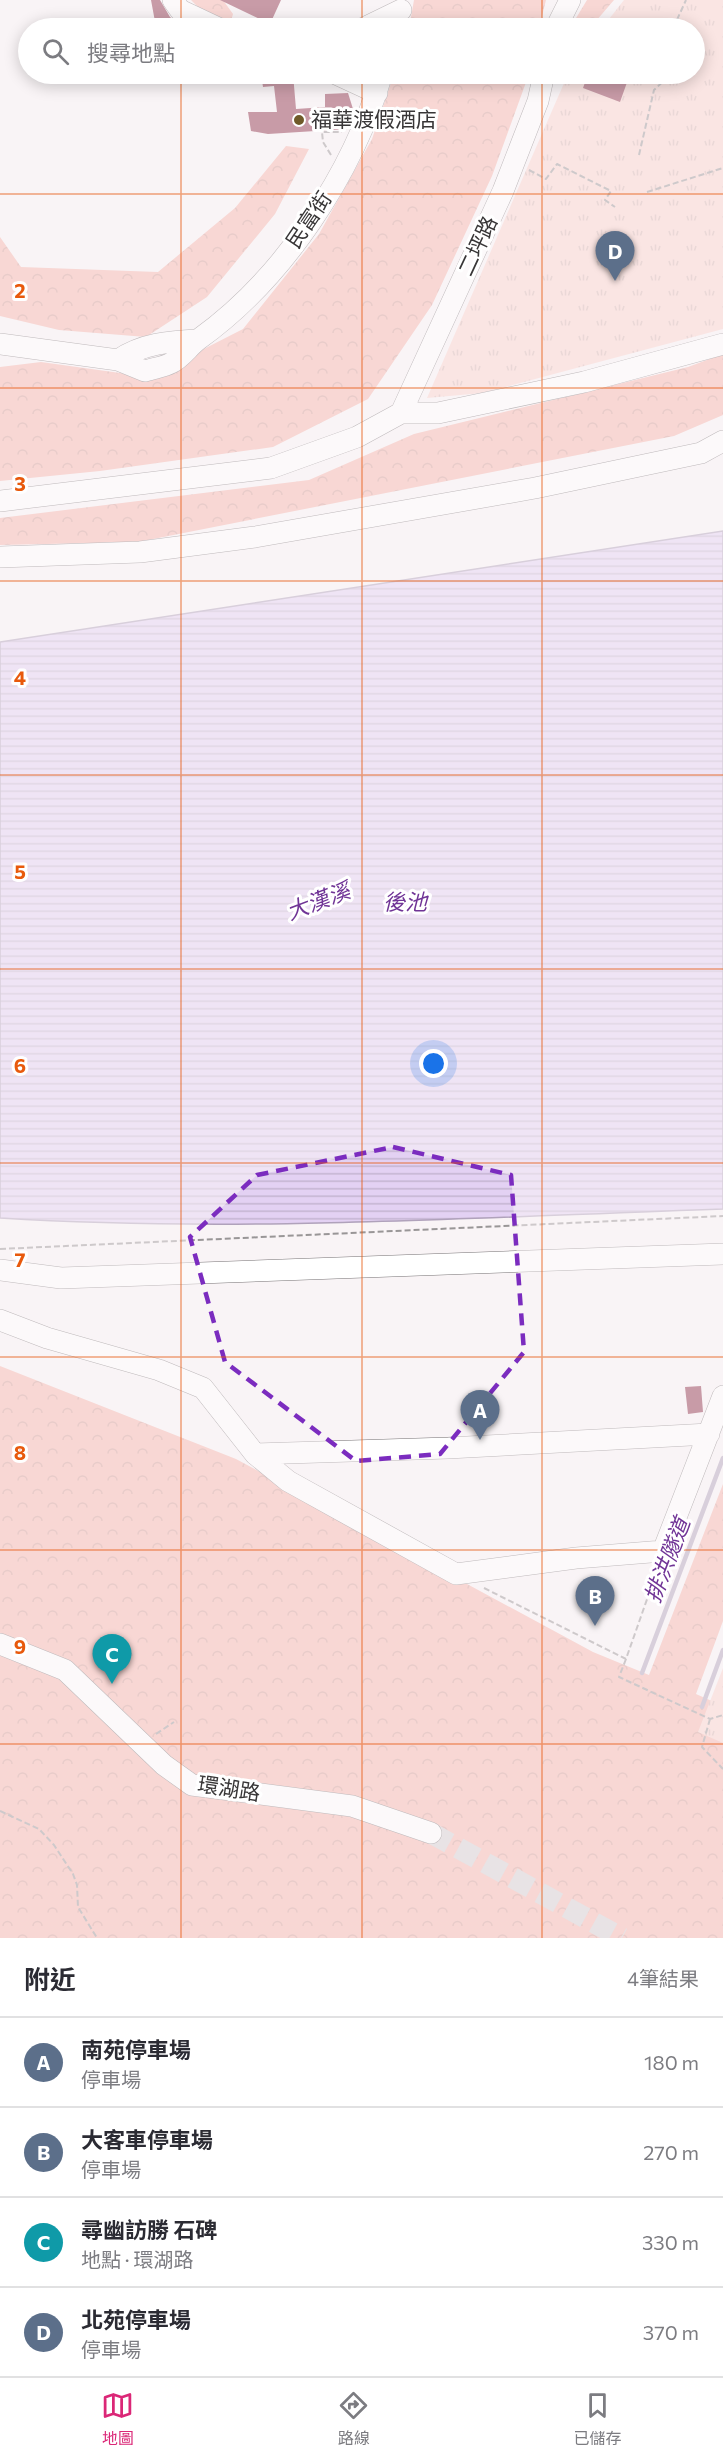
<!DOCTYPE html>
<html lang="zh-TW">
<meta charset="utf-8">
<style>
body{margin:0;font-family:Commissioner,"Noto Sans TC",sans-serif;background:#f7f7f7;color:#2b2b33}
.you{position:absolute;left:434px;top:1064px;width:21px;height:21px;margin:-15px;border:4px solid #fff;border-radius:50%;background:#1a73e8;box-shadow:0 0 0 9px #1a73e833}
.badge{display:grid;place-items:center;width:39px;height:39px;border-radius:50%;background:#db2777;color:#fff;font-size:20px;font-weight:700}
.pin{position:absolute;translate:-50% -50px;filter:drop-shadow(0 2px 3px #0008)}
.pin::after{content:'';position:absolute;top:32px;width:21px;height:18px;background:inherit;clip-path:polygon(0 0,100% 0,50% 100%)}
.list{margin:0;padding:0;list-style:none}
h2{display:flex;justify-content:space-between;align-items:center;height:78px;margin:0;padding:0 24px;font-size:26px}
h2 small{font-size:20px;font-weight:400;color:#7c7c81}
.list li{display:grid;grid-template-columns:39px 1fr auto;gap:18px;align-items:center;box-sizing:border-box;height:90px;padding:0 24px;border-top:2px solid #e1e1e2}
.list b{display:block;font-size:22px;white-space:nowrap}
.list p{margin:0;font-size:20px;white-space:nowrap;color:#7c7c81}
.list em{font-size:20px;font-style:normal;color:#7c7c81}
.icon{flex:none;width:33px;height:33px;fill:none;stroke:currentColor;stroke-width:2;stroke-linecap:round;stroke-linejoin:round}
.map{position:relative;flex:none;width:723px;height:1938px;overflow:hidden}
.search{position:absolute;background:#fff;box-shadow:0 3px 15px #0003;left:18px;right:18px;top:18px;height:66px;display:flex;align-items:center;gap:15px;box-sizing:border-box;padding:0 21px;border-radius:33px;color:#7c7c81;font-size:22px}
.sheet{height:438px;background:#fff}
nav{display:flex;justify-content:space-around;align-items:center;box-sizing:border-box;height:84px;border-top:2px solid #e1e1e2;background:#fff;font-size:16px;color:#7c7c81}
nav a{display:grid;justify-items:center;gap:3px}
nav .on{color:#db2777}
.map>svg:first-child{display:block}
</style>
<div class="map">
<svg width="723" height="1938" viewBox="0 0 723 1938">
<defs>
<pattern id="forest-crowns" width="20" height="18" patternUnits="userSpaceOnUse" patternTransform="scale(1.5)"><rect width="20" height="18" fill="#f5b4ab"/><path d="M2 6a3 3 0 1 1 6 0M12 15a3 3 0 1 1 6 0" fill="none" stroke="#d39b94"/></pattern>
<pattern id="park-tufts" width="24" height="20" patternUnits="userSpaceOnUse" patternTransform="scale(1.5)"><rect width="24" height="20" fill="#fad3cd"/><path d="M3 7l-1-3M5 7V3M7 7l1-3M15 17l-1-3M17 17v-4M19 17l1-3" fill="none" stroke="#d7b6b1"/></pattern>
<pattern id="water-rules" width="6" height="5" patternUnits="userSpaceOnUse" patternTransform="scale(1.5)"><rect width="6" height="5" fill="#e3d1f3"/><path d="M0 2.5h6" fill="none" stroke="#c4b4d1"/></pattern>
</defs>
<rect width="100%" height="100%" fill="#f9f4f6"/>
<!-- forest -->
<path fill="url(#forest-crowns)" d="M 191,0 L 223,0 L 233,14 L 231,21 L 202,11 Z
M 414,0 L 546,0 L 539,28 L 409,28 Z
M 587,0 L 614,0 L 590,28 L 570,28 Z
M 394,74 L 529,74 L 492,176 L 432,305 L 368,399 L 273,447 L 100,471 L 0,481 L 0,367 L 41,362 L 149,377 L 243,329 L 319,234 L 372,139 Z
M 286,146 L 309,149 L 275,214 L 207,297 L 146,337 L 59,330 L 0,316 L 0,237 L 21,267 L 158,272 L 235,208 Z
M 723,354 L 723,415 L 674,436 L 138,542 L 0,545 L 0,518 L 309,480 L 414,434 L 688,367 Z
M 0,1366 L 236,1459 L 593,1652 L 649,1675 L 723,1484 L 723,1621 L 696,1694 L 723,1706 L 723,1938 L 0,1938 Z"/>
<!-- park -->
<path fill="url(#park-tufts)" d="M 624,0 L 723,0 L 723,329 L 483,393 L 427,398 L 568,74 L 694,74 L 694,28 L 602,28 Z
M 723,1668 L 723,1743 L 698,1732 Z"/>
<!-- water -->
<path fill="url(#water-rules)" stroke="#b0a2bb" stroke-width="1.5" d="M 723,531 L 723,1209 C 482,1217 240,1233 0,1218 L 0,642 Z"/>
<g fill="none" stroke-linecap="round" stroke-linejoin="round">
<!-- stream -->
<path stroke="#b0a2bb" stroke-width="4.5" d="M 642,1673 L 723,1458
M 702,1707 L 723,1650"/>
</g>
<!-- building -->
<path fill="#8d2f48" d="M 151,0 L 160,0 L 170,17 L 177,23 L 178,28 L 156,27 Z
M 220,0 L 281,0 L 270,24 Z
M 261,74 L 293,74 L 296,109 L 325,107 L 325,94 L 348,93 L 353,109 L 347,129 L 268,134 L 251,131 L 248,112 L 277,112 L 274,86 L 263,87 Z
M 588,74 L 630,74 L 620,102 L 583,88 Z
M 701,1386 L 703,1412 L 688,1414 L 685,1387 Z"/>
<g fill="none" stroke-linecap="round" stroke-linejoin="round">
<!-- minor-tunnel -->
<path stroke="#d2ced0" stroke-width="21" stroke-dasharray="21 10" stroke-linecap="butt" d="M 431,1833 L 622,1938"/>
<!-- minor casing -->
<g stroke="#787476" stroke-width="22">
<path id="minor" d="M 173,0 L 180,10 L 218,28
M 364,28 L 401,10
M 556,28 L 570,0
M 336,74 L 377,93
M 0,344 L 118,360 L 145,371 C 154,368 164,367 171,363 C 182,358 189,346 199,339 C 284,278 353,173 382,74
M 118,360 C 141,344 170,341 197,340
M 401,413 L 503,191 L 538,101 L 544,74
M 0,501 L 271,468 L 357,437 L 401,413 L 438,413 L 584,382 L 723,344
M 0,557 L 140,552 L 255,537 L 535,488 L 701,453 L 723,441
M 0,1270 L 61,1278 L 723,1254
M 0,1320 L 47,1338 L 159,1370 L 203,1388 L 255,1454 L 288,1481 L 456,1574 L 576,1558 L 663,1551 L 723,1396
M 255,1454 L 448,1448 L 709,1434
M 0,1644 L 65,1670 L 164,1765 L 192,1785 L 352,1806 L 431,1833"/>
</g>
<!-- path -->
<path stroke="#999697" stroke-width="2" stroke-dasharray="6 3" stroke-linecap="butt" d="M 679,28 L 676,22 L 686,0
M 331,155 L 323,142 L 322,132 L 342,132
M 639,155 L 654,90 L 671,74
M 529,170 L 546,179 L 557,164 L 611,191 L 605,200 L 615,207
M 647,192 L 723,168
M 0,1249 L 723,1216
M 484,1588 L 626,1659 L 658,1568
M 626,1659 L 619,1677 L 710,1719 L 723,1715
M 710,1719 L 702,1747 L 723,1769
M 156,1734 L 174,1722
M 0,1811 L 39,1829 L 54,1845 L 73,1874 L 77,1885 L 78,1907 L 97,1938"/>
<!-- minor -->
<use href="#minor" stroke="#fff" stroke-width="21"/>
</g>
<!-- marked area -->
<path d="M0 0H723V1938H0ZM 393,1147 L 511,1175 L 524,1352 L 440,1454 L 356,1461 L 225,1362 L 190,1237 L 257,1175 Z" fill="#f9f4f6" fill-opacity=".55" fill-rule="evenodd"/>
<path fill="none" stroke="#7b2cbf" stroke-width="4.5" stroke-dasharray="12 8" stroke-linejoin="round" d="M 393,1147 L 511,1175 L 524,1352 L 440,1454 L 356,1461 L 225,1362 L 190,1237 L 257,1175 Z"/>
<!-- grid -->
<path fill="none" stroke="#e8590c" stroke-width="1.5" stroke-opacity="0.55" d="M 181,0 L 181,28M 362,0 L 362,28M 542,0 L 542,28M 181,74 L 181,1938M 362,74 L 362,1938M 542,74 L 542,1938M 0,194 L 723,194M 0,388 L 723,388M 0,581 L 723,581M 0,775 L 723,775M 0,969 L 723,969M 0,1163 L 723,1163M 0,1357 L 723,1357M 0,1550 L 723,1550M 0,1744 L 723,1744"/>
<!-- markers -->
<circle fill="#6f5a29" stroke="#fff" stroke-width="2" cx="299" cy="120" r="6"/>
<g text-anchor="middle" stroke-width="6" stroke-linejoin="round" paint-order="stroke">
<!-- poi labels -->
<g font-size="21" fill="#383637" stroke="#fff" text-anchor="start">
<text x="311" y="127">福華渡假酒店</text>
</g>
<!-- street labels -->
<g font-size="21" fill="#383637" stroke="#fff">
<text transform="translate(309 220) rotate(-56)" y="7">民富街</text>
<text transform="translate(478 246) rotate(-65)" y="7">二坪路</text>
<text transform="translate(229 1789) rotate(9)" y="7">環湖路</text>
</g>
<!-- water labels -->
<g font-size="22" font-style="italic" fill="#703496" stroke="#fff">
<text transform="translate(318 901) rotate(-21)" y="8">大漢溪</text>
<text x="405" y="910">後池</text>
<text transform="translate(667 1560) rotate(-69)" y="8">排洪隧道</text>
</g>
</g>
<g font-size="20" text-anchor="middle" font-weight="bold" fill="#e8590c" stroke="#fff" stroke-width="6" stroke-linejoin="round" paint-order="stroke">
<text x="20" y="298">2</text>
<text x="20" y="491">3</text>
<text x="20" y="685">4</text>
<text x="20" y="879">5</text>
<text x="20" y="1073">6</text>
<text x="20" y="1267">7</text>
<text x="20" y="1460">8</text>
<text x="20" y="1654">9</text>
</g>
</svg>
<div class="you"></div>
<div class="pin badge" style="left:480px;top:1440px;background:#5c6f8a">A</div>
<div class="pin badge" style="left:595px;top:1626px;background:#5c6f8a">B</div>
<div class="pin badge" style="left:112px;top:1684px;background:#0f9aa8">C</div>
<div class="pin badge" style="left:615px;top:281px;background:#5c6f8a">D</div>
<div class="search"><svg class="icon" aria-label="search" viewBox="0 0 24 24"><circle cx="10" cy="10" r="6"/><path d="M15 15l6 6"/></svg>搜尋地點</div>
</div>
<section class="sheet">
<h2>附近<small>4筆結果</small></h2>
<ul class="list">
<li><span class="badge" style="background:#5c6f8a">A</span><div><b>南苑停車場</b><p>停車場</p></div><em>180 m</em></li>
<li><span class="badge" style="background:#5c6f8a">B</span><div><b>大客車停車場</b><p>停車場</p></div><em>270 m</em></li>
<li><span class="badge" style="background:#0f9aa8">C</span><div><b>尋幽訪勝 石碑</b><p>地點 · 環湖路</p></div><em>330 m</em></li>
<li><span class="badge" style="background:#5c6f8a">D</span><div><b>北苑停車場</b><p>停車場</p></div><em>370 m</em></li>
</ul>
</section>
<nav>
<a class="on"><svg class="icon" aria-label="map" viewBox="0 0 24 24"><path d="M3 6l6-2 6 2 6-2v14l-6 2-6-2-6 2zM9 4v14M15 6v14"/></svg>地圖</a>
<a><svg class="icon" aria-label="directions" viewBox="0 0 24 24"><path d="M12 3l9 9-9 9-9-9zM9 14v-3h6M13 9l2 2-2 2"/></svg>路線</a>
<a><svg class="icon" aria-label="saved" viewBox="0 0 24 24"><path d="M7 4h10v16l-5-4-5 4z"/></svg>已儲存</a>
</nav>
